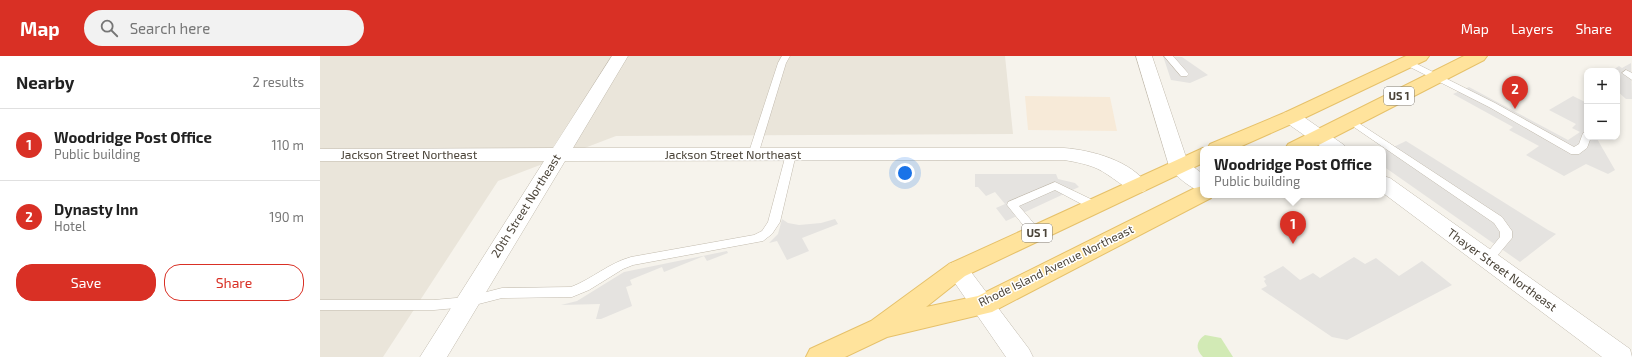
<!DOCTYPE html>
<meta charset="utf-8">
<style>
body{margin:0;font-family:"Exo 2",sans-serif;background:#f2f2f2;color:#222}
.controls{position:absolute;right:12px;top:12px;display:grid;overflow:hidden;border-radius:8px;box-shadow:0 2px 6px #0003}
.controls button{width:36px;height:36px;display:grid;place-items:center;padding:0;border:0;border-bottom:1px solid #e0e0e0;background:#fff;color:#222;font:20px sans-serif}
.you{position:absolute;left:585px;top:117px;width:14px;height:14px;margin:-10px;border:3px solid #fff;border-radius:50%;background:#1a73e8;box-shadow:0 0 0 6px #1a73e833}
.badge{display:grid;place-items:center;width:26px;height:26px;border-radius:50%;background:#d93025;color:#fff;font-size:13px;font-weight:700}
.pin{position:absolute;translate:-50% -33px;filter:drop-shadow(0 1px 2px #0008)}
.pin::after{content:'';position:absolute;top:21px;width:14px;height:12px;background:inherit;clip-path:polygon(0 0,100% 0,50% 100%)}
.popup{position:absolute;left:880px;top:90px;width:186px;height:52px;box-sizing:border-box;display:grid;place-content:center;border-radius:8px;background:#fff;filter:drop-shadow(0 1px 3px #0005);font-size:13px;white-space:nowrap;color:#767676}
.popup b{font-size:15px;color:#222}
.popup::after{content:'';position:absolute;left:50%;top:100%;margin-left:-8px;border:8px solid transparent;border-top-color:#fff}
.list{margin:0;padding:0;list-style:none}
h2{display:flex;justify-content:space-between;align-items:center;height:52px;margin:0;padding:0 16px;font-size:17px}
h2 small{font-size:13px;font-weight:400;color:#767676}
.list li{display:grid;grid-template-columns:26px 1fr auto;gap:12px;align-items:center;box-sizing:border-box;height:72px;padding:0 16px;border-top:1px solid #e0e0e0}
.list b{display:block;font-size:15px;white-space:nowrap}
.list p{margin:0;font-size:13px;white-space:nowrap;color:#767676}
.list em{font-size:13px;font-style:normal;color:#767676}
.actions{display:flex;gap:8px;padding:12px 16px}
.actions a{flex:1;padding:9px 0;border:1px solid #d93025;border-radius:16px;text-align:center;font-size:14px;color:#d93025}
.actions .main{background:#d93025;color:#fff}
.icon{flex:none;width:22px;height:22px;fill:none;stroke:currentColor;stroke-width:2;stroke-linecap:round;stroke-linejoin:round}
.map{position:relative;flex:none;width:1312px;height:301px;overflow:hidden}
header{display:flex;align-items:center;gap:24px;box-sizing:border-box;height:56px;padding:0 20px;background:#d93025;color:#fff}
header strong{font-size:19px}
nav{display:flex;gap:22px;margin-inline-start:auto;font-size:14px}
.search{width:280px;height:36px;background:#f2f2f2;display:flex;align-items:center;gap:10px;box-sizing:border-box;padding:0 14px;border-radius:22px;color:#767676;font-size:15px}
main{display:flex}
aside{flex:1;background:#fff}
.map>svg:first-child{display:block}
</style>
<header>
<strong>Map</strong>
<div class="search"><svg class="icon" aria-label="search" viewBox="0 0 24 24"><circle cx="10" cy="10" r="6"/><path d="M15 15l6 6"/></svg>Search here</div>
<nav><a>Map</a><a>Layers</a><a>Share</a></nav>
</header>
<main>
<aside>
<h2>Nearby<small>2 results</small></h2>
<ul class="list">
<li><span class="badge">1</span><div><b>Woodridge Post Office</b><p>Public building</p></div><em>110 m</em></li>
<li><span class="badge">2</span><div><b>Dynasty Inn</b><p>Hotel</p></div><em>190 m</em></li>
</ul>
<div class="actions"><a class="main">Save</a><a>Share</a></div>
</aside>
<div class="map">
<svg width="1312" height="301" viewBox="0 0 1312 301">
<rect width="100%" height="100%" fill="#f6f3ec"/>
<!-- residential -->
<path fill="#eae5da" d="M 0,0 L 685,0 L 693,78 L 296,80 L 178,125 L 63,301 L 0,301 Z"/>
<!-- commercial -->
<path fill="#f7ead8" d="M 705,40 L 790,41 L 797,75 L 708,74 Z"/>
<!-- green -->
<path fill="#d2eab5" d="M 885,279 L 901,282 L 913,301 L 883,301 C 875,293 876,285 885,279 Z"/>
<!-- parking -->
<path fill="#e5e3e0" d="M 843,0 L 862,1 L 888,19 L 870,27 L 851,24 Z
M 1311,7 L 1312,43 L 1306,43 L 1297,35 L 1297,15 L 1291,15 L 1299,10 L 1302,12 Z
M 1149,31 L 1248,84 L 1260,76 L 1252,72 L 1256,68 L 1229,54 L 1253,40 L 1267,47 L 1267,81 L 1276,81 L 1295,114 L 1288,118 L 1266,108 L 1244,120 L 1206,99 L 1219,90 L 1189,74 L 1193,71 L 1133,38 Z
M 1086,85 L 1228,174 L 1236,178 L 1200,206 L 1063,110 L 1063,96 Z
M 655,118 L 736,118 L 738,123 L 755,127 L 759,131 L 686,165 L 676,152 L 685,148 L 675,136 L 666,140 L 658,131 L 655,131 Z
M 462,163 L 468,167 L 479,169 L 501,167 L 515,163 L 518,168 L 482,182 L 489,195 L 467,204 L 457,185 L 449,187 L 458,178 Z
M 407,195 L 408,197 L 387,205 L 384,200 L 344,216 L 342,211 L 310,224 L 312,229 L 306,231 L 312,250 L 281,263 L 276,263 L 280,248 L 241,249 L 257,245 L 304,216 Z
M 1034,201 L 1045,208 L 1056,202 L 1079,220 L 1102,205 L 1132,229 L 1027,284 L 1012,281 L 941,233 L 947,230 L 944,225 L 946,223 L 943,221 L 963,210 L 980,224 L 993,217 L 1000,222 Z"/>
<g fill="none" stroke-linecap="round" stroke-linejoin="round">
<!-- service casing -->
<g stroke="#c2bbae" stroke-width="1">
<path id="service" d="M 462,0 L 470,0 L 466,7 L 438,99 L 433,102 L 429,101 L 428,99 L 458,7 Z
M 844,0 L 853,0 L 867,16 L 869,18 L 867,20 L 861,20 Z
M 1087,3 L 1175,47 L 1254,91 L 1259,88 L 1263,77 L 1267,76 L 1267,81 L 1271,81 L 1267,92 L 1259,98 L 1251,98 L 1169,51 L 1084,8 L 1083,6 L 1084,4 Z
M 1306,14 L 1312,17 L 1312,24 L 1302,17 Z
M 1031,62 L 1182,161 L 1192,175 L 1192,182 L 1172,206 L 1168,207 L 1164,206 L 1162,203 L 1180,181 L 1180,176 L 1174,167 L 1028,67 L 1026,65 Z
M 471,95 L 476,98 L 460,166 L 452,178 L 443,185 L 313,209 L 303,213 L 269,234 L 252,241 L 182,242 L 147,251 L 114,254 L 0,254 L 0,244 L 114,244 L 147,241 L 182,232 L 251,231 C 272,223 289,207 311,201 L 434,179 L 442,175 L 448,166 L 466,98 Z
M 735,126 L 779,147 L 780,150 L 779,153 L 771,153 L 735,134 L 699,150 L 722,177 L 720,180 L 716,181 L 712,180 L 687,149 L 688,146 Z"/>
</g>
<!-- minor casing -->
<g stroke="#c2bbae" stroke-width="1">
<path id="minor" d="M 292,0 L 308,0 L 253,92 L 744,92 C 771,94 813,105 828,130 L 825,135 C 822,136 819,137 816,136 C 808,135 789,118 778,113 C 767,108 756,106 744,104 L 245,105 L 127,301 L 100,301 L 224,105 L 0,105 L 0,93 L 233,92 Z
M 816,0 L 832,0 L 868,107 L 883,118 L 883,136 C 871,133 856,121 849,110 Z
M 971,55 L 978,57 L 1024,89 L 1027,93 L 1004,93 L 964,65 L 962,61 L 964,57 Z
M 1063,120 L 1070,122 L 1310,293 L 1312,301 L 1282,301 L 1063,137 Z
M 637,205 L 645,208 L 709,293 L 713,301 L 686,301 L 626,214 L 629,208 Z"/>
</g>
<!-- primary casing -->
<g stroke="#e6c16a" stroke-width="2">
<path id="primary" d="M 1086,0 L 1109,0 L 1106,4 L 978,65 L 915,93 L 887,93 L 890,88 L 964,57 Z
M 1144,0 L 1167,0 L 1164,4 L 991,93 L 965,93 L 968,88 Z
M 883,92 L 886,93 L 883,93 L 883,107 L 645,220 L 606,251 L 658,240 L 875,132 L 883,130 L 883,139 L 893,139 L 891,142 L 672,256 L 567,281 L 525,301 L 486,301 L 490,293 L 551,265 L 629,208 Z"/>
</g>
<!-- service -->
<use href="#service" fill="#fff" fill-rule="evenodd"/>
<!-- minor -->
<use href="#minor" fill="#fff" fill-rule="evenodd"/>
<!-- primary -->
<use href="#primary" fill="#ffe39c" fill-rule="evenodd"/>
</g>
<g text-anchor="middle" stroke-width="3" stroke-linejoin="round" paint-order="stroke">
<!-- shield labels -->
<g fill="#fff" stroke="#817c74" stroke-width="1">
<rect x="1064" y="31" width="30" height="18" rx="3"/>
<rect x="702" y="168" width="30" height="18" rx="3"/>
</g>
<g font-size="11" font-weight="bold" fill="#4b4439">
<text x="1079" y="44">US 1</text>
<text x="717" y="181">US 1</text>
</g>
<!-- street labels -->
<g font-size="12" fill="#4b4439" stroke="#fff">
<text x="89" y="103">Jackson Street Northeast</text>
<text x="413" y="103">Jackson Street Northeast</text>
<text transform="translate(206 150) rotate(-58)" y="4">20th Street Northeast</text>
<text transform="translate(736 210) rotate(-26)" y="4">Rhode Island Avenue Northeast</text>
<text transform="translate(1182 214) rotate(36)" y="4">Thayer Street Northeast</text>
</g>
</g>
</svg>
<div class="controls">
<button>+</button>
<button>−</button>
</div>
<div class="you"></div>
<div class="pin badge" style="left:973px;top:188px">1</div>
<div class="popup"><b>Woodridge Post Office</b>Public building</div>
<div class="pin badge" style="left:1195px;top:53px">2</div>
</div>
</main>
